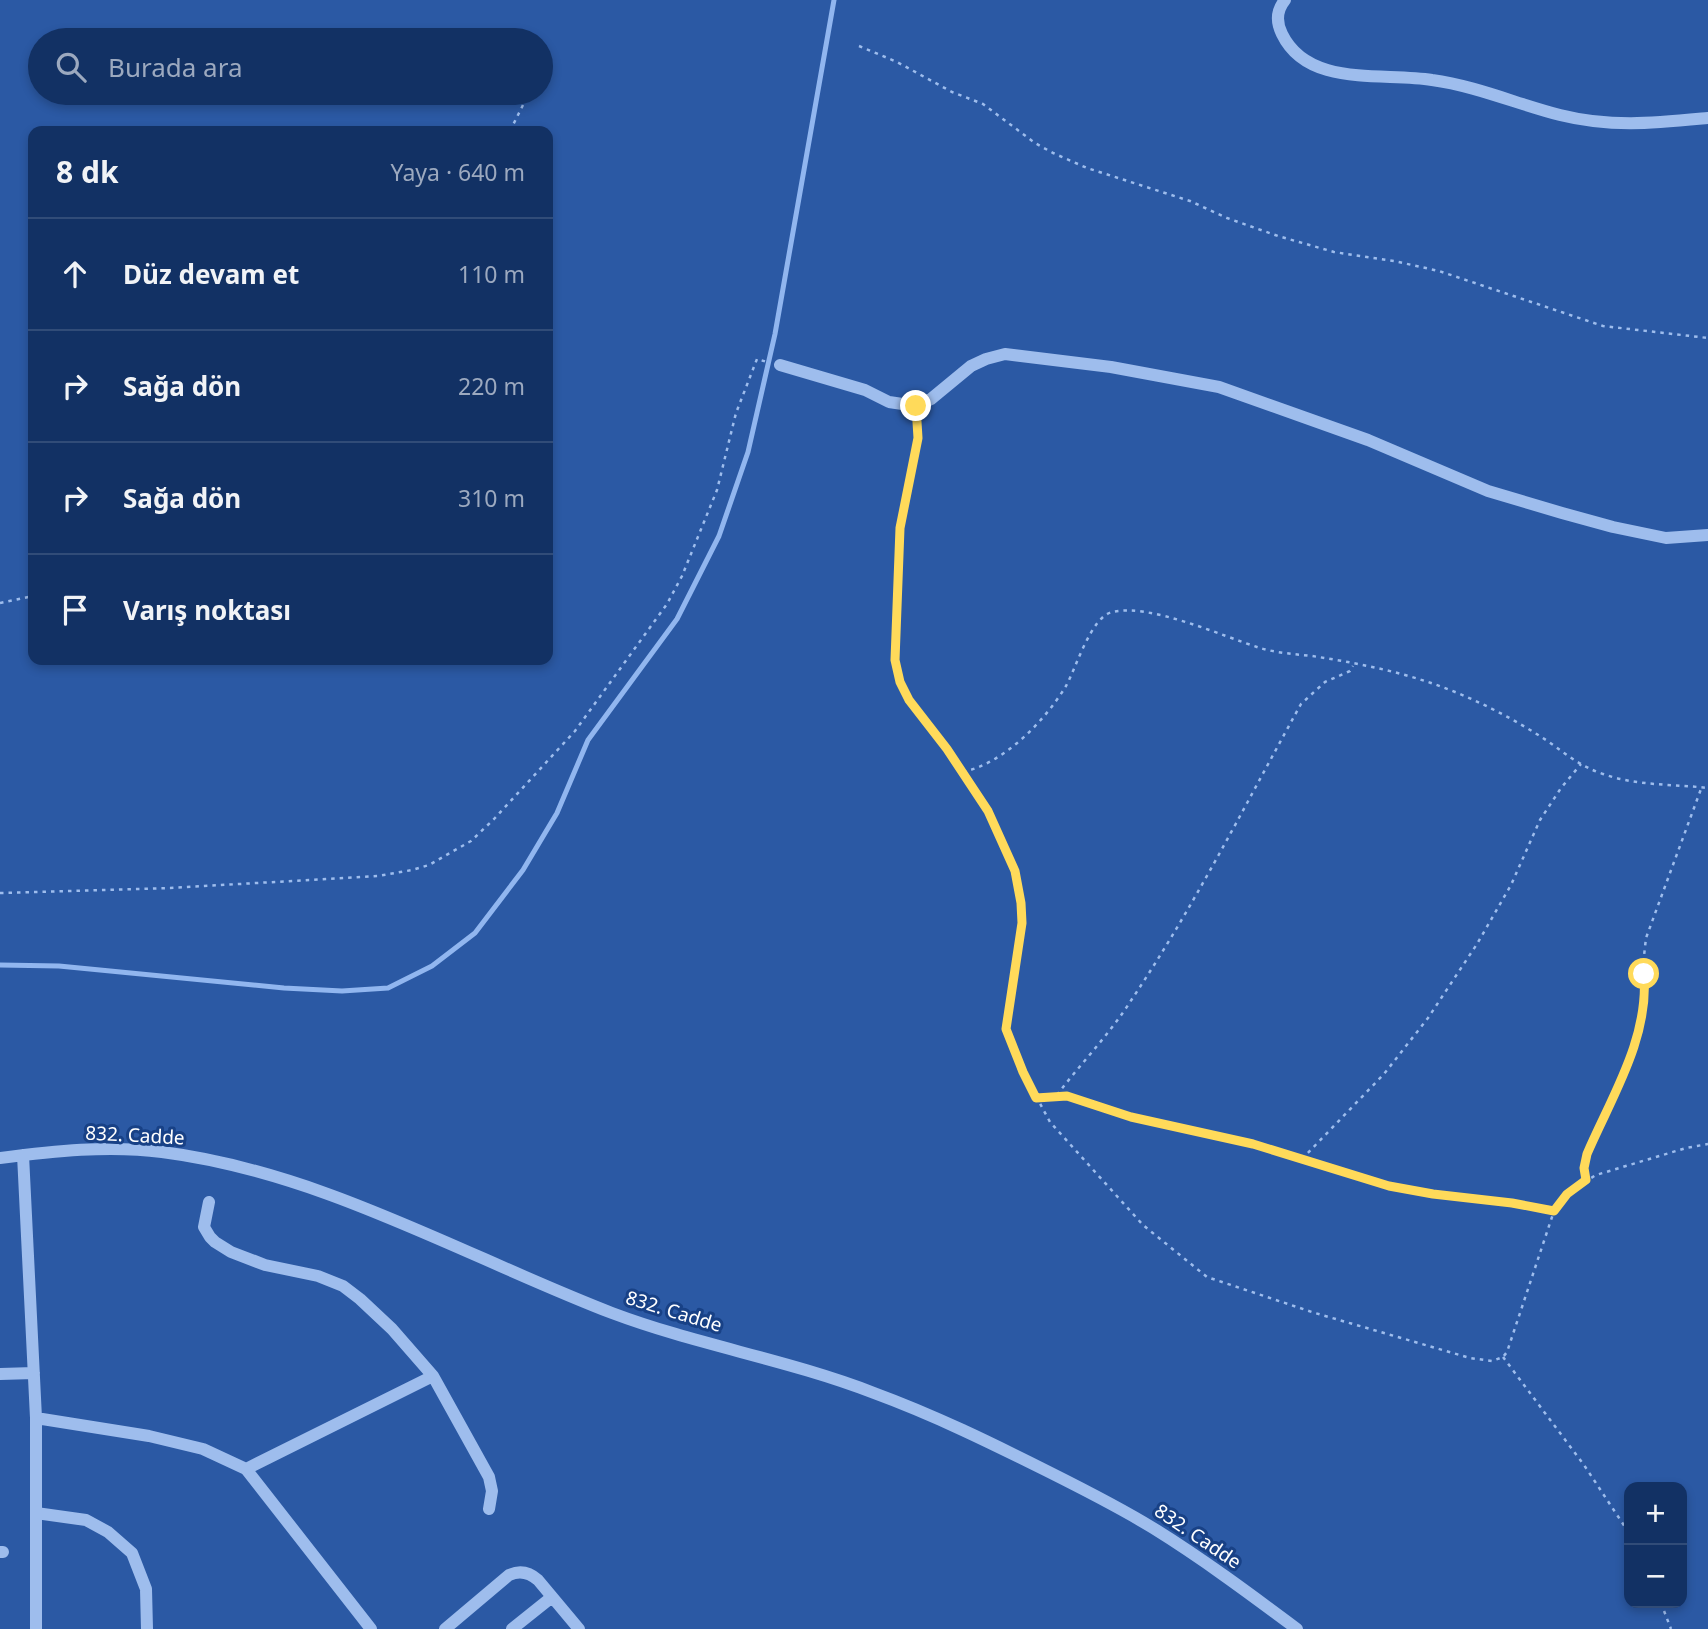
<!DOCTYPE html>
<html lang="tr">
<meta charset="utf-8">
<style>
body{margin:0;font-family:"Noto Sans",sans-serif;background:#1b396a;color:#f1f3f6}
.controls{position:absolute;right:21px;bottom:21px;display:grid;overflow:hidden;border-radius:14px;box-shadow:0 4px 10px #0003}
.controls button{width:63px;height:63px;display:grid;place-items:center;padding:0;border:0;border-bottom:2px solid #314c78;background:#123164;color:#f1f3f6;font:35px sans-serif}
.stop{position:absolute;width:21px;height:21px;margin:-16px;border:5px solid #ffda5a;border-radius:50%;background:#fff}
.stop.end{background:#ffda5a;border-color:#fff;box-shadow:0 2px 7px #0008}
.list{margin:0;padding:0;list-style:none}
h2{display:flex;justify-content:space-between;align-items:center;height:91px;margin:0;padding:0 28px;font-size:30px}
h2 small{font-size:23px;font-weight:400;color:#9ca9bf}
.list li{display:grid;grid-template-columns:46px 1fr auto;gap:21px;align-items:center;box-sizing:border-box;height:112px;padding:0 28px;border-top:2px solid #314c78}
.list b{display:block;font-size:26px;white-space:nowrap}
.list em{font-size:23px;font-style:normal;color:#9ca9bf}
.icon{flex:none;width:38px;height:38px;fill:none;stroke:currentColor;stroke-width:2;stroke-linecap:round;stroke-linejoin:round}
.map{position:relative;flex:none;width:1708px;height:1629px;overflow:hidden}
.search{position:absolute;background:#123164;box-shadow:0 4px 10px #0003;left:28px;top:28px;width:525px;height:77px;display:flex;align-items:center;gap:18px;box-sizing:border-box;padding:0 24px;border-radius:38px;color:#9ca9bf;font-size:26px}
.panel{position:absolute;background:#123164;box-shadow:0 4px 10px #0003;left:28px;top:126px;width:525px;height:539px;border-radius:14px}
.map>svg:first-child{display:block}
</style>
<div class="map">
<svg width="1708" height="1629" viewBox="0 0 1708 1629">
<rect width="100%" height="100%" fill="#184186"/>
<!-- green -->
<path fill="#2b59a4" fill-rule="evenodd" d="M 0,0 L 1708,0 L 1708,1629 L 0,1629 ZM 40,40 L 541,40 L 541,93 L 40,93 ZM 33,131 L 548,131 L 548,660 L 33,660 ZM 1629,1487 L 1682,1487 L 1682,1603 L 1629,1603 Z"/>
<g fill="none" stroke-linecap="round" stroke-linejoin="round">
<!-- stream -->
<path stroke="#91b6ef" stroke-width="5" d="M 0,965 L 59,966 L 284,988 L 342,991 L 388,988 L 432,966 L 475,933 L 523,870 L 557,813 L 588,740 L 677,619 L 719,536 L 748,452 L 775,334 L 834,0"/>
<!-- path -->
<path stroke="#9ebded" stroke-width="2.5" stroke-dasharray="3.5 5" stroke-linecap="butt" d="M 859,46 L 897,62 L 952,92 L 983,104 L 1035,143 L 1053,153 L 1087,168 L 1190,201 L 1227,218 L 1278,236 L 1334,252 L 1394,261 L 1439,271 L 1603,326 L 1708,338
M 541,70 L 547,58
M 510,131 L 529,93
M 918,418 L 917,448 L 909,476 L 900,528 L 895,660 L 900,682 L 909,700 L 947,749 L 988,811 L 1015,871 L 1021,903 L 1022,923 L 1006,1029 L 1023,1072 L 1050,1122 L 1143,1225 L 1207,1277 L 1315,1313 L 1470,1358 L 1492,1361 L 1503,1357 L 1507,1352 L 1554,1211 L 1576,1187 L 1596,1175 L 1686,1148 L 1708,1144
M 0,603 L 33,596
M 963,772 C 1004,763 1044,722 1066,686 C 1076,668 1091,617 1112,612 C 1150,603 1222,636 1260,648 C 1277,653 1294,654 1312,656 C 1351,662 1393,670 1431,683 C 1472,697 1513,718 1549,742 C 1567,755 1582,767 1603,774 C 1637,786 1673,784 1708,788
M 0,893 L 170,888 L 378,876 L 412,870 L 429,865 L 471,841 L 494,819 L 575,731 L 667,604 L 682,576 L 717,490 L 736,413 L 757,359 L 767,362
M 1057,1095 C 1081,1063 1110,1034 1132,999 C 1195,905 1246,803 1301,704 L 1325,682 L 1350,671 L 1353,666
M 1037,1098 L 1067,1096 L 1131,1117 L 1253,1144 L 1389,1186 L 1433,1194 L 1512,1203 L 1554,1211
M 1302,1159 L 1384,1074 L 1428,1018 L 1477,944 L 1511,885 L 1540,820 L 1561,788 L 1581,764
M 1585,1180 L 1584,1168 L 1587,1154 L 1639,1036 L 1645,1005 L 1644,956 L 1646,938 L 1701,789
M 1503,1357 L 1584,1465 L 1629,1533
M 1661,1603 L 1671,1629"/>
<!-- minor -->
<path stroke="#9ebded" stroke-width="12" d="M 1285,0 C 1276,11 1276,22 1282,34 C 1308,88 1383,72 1432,80 C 1476,86 1517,104 1560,115 C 1612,128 1656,123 1708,118
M 780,365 L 865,390 L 889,402 L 916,406 L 931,399 L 971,366 L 986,359 L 1005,354 L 1111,367 L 1219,387 L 1368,440 L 1488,491 L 1562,513 L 1613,527 L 1666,538 L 1708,535
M 23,1155 L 36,1418 L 36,1629
M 0,1158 C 53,1151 109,1145 162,1152 C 321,1172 464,1256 612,1313 C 697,1345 789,1360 874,1393 C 934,1415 991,1443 1047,1471 C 1083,1489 1119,1507 1153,1528 C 1203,1559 1250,1594 1297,1629
M 209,1202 L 204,1227 L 210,1237 L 215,1242 L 231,1252 L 265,1265 L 318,1276 L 343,1286 L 360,1299 L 392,1329 L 433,1376 L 489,1477 L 492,1491 L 489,1509
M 0,1374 L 34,1373
M 36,1418 L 149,1436 L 203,1449 L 246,1469 L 371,1629
M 246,1469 L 433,1376
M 36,1513 L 86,1520 L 108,1532 L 132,1553 L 146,1589 L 147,1629
M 0,1552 L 3,1552
M 445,1629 L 509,1575 C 520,1570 529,1572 538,1580 L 579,1629
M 512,1629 L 552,1597"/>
</g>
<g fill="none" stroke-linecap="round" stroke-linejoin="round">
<!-- route -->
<path stroke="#ffda5a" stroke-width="9" d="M 916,406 L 918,438 L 900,528 L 895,660 L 900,682 L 909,700 L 947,749 L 988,811 L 1015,871 L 1021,903 L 1022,923 L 1006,1029 L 1023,1072 L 1036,1098 L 1067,1096 L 1131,1117 L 1253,1144 L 1389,1186 L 1433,1194 L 1512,1203 L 1554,1211 L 1567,1194 L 1586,1180 L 1584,1168 L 1587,1154 C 1612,1096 1649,1039 1644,974"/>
</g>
<g text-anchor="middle" stroke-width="6" stroke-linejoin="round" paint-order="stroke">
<!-- street labels -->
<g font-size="19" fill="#fff" stroke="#184186">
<text transform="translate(135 1135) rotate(3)" y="7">832. Cadde</text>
<text transform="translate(674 1311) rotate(17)" y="7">832. Cadde</text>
<text transform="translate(1198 1536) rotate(34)" y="7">832. Cadde</text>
</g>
</g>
</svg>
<div class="controls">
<button>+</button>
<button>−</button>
</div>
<div class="stop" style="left:1644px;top:974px"></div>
<div class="stop end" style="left:916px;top:406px"></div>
<div class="search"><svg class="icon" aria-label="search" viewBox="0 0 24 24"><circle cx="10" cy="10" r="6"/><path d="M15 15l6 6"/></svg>Burada ara</div>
<section class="panel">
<h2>8 dk<small>Yaya · 640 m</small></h2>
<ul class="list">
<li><svg class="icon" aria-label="ahead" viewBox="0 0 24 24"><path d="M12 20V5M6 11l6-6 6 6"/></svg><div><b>Düz devam et</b></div><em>110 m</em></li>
<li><svg class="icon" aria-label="right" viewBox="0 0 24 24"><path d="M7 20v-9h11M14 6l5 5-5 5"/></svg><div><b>Sağa dön</b></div><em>220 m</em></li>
<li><svg class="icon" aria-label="right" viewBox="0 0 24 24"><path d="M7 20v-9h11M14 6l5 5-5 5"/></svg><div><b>Sağa dön</b></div><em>310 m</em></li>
<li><svg class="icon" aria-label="arrive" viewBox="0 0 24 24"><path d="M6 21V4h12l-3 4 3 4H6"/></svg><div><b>Varış noktası</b></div></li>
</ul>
</section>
</div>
